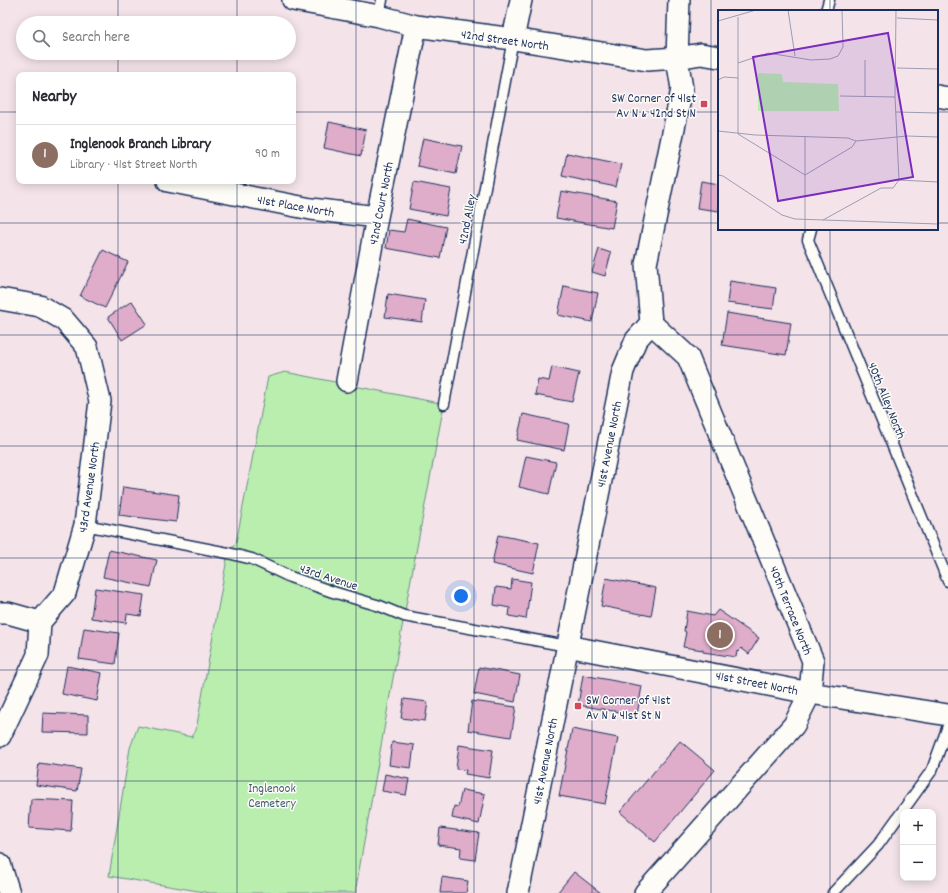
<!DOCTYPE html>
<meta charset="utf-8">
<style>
body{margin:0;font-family:Dekko,sans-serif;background:#f7f7f7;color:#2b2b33}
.controls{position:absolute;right:12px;bottom:12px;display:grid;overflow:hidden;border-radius:8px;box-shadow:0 2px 10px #0003}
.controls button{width:36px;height:36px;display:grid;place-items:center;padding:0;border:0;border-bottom:1px solid #e1e1e2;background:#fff;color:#2b2b33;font:20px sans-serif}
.you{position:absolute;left:461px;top:596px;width:14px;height:14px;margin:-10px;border:3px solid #fff;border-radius:50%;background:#1a73e8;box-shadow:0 0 0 6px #1a73e833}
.badge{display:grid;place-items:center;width:26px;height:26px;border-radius:50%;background:#1a73e8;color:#fff;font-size:13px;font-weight:700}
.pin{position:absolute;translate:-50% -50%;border:2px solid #fff;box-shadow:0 1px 4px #0006}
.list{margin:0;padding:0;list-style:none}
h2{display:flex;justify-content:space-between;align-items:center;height:52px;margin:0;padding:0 16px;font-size:17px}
h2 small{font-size:13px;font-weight:400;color:#7c7c81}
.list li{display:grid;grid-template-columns:26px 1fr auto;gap:12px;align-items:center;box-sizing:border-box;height:60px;padding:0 16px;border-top:1px solid #e1e1e2}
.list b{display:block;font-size:15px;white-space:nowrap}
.list p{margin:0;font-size:13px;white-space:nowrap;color:#7c7c81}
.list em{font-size:13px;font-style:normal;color:#7c7c81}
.icon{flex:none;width:22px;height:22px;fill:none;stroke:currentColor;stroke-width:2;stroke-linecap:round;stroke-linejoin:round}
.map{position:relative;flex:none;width:948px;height:893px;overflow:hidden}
.search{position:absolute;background:#fff;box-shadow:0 2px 10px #0003;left:16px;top:16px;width:280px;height:44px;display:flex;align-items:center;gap:10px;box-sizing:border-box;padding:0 14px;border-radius:22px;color:#7c7c81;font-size:15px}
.panel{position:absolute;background:#fff;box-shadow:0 2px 10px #0003;left:16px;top:72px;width:280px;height:112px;border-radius:8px}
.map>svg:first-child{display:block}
</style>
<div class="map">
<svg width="948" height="893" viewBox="0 0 948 893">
<rect width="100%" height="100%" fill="#f4e4e9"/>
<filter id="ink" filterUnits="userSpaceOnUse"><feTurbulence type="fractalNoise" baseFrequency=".025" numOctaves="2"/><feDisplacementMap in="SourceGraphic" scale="8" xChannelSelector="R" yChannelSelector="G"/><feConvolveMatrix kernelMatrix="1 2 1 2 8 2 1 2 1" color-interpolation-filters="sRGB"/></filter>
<g filter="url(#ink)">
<!-- green -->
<path fill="#b9eeaf" stroke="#6a8e86" d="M 285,372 L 444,404 L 404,616 L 355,893 L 210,893 L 109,876 L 130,748 L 138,726 L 192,737 L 196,730 L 228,553 L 236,543 L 268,377 Z"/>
<!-- building -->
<path fill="#dfadc9" stroke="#1b2f5e" d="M 329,122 L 366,130 L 361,156 L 324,148 Z
M 423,138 L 462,146 L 456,174 L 417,166 Z
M 567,153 L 621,164 L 616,187 L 562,176 Z
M 701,181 L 719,184 L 719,211 L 697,208 Z
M 414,182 L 451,189 L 446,216 L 409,209 Z
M 561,191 L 617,201 L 612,228 L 556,218 Z
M 407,219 L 446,227 L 440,258 L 386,248 L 389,230 L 404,232 Z
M 599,249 L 611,253 L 605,276 L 592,272 Z
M 103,250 L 128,262 L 105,308 L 80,296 Z
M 730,281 L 776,288 L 773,309 L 727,303 Z
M 564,286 L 598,293 L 592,322 L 558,315 Z
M 388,294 L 425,300 L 422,322 L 385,317 Z
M 132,301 L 147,324 L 122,340 L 108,317 Z
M 727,313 L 791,323 L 786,355 L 722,345 Z
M 552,367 L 579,373 L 572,402 L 535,395 L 538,379 L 549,381 Z
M 523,414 L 569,424 L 564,450 L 517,440 Z
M 526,456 L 556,462 L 549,494 L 519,487 Z
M 123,487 L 179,495 L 176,522 L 119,515 Z
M 498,535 L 539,543 L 533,573 L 492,564 Z
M 109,550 L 157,560 L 151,587 L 103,577 Z
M 606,578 L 656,588 L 651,616 L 601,606 Z
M 512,579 L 531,582 L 526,619 L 509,616 L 510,608 L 494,605 L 496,587 L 511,589 Z
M 95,588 L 144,595 L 141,616 L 127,614 L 126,623 L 91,618 Z
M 718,610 L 759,638 L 749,654 L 741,648 L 738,652 L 737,651 L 736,657 L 703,652 L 703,650 L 683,647 L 686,632 L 684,631 L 687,611 L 713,616 Z
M 84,628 L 119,633 L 115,664 L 79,659 Z
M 67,666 L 102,673 L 97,701 L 62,694 Z
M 479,667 L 520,675 L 515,702 L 474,694 Z
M 583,675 L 642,686 L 637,715 L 578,705 Z
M 404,699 L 428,702 L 425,721 L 401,718 Z
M 472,701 L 516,707 L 511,737 L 468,730 Z
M 43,713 L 88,715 L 88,733 L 42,732 Z
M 572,729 L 618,738 L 605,804 L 559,796 Z
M 680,741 L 715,770 L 655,842 L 620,812 Z
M 392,742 L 414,745 L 411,768 L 389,765 Z
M 459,745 L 493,750 L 489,778 L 465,774 L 466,770 L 456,769 Z
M 39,763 L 81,769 L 77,791 L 36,785 Z
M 385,774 L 409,779 L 406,795 L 382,791 Z
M 462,790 L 485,794 L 479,824 L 452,818 L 454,806 L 458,807 Z
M 31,799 L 73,801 L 71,831 L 29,828 Z
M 440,828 L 479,833 L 475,860 L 460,858 L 461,848 L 438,845 Z
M 574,872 L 601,893 L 557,893 Z
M 442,877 L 468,881 L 466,893 L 440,893 Z"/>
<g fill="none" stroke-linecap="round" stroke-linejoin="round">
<!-- lane casing -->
<g stroke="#1b2f5e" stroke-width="13">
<path id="lane" d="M 826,11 L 829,0
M 379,16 L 382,0
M 811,229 L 808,240 L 948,581
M 444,404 L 513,39
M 85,525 L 228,553 L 252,559 L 290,577 L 333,592 L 380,606 L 404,616 L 567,646
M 833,893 L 878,845 L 932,770 L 948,726"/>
</g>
<!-- street casing -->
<g stroke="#1b2f5e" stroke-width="24">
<path id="street" d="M 293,0 L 379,16 L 416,26 L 513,39 L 647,60 L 677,58 L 701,54 L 719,57
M 513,39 L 521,0
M 937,96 L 948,98
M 168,181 L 311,209 L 377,217
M 0,299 L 40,306 L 64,320 L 87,347 L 100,401 L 85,525 L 65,593 L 40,622 L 38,655 L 0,736
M 347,381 L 377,217 L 416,26
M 0,613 L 8,613 L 40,622
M 567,646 L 810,693 L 948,715
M 0,864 L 9,893
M 518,893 L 623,371 L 636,340 L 651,323 L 646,264 L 682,89 L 677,58 L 679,0
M 645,893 L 794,725 L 810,693 L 813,661 L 688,357 L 651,323"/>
</g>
<!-- lane -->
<use href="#lane" stroke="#fdfcf7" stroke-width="10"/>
<!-- street -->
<use href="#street" stroke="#fdfcf7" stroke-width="21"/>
</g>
</g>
<!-- grid -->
<path fill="none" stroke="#1b2f5e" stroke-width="1" stroke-opacity="0.55" d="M 118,0 L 118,23M 237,0 L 237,23M 356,0 L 356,893M 474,0 L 474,893M 592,0 L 592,893M 711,0 L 711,893M 830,0 L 830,11M 118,53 L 118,75M 237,53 L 237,75M 0,112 L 19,112M 293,112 L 719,112M 937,112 L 948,112M 118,181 L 118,893M 237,181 L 237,893M 0,223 L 719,223M 937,223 L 948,223M 830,229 L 830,893M 0,335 L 948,335M 0,446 L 948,446M 0,558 L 948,558M 0,670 L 948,670M 0,781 L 948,781"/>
<!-- markers -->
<g fill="#d1495b" stroke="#fdfcf7" stroke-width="1.5">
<rect x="700" y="100" width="8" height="8" rx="2"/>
<rect x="574" y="702" width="8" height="8" rx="2"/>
</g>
<g text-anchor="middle" stroke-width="3" stroke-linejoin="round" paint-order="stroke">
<!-- street labels -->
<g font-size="13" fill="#1b2f5e" stroke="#fdfcf7">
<text transform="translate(505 39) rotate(8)" y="5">42nd Street North</text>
<text transform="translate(380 203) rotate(-79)" y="5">42nd Court North</text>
<text transform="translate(296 205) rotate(10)" y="5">41st Place North</text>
<text transform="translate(466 219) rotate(-79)" y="5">42nd Alley</text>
<text transform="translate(888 400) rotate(68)" y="5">40th Alley North</text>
<text transform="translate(608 444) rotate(-79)" y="5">41st Avenue North</text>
<text transform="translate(88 487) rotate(-82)" y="5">43rd Avenue North</text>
<text transform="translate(329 576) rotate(18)" y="5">43rd Avenue</text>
<text transform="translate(792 610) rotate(68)" y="5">40th Terrace North</text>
<text transform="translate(757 682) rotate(11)" y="5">41st Street North</text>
<text transform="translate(544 761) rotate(-79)" y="5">41st Avenue North</text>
</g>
<!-- poi labels -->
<g font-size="13" fill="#1b2f5e" stroke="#fdfcf7" text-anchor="end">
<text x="696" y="102">SW Corner of 41st<tspan x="696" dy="15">Av N &amp; 42nd St N</tspan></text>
<text x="586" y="704" text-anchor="start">SW Corner of 41st<tspan x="586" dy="15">Av N &amp; 41st St N</tspan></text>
</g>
<!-- park labels -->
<g font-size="13" fill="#425f72" stroke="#fdfcf7">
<text x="272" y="792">Inglenook<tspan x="272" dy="15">Cemetery</tspan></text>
</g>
</g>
<!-- overview -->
<g transform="translate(718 10)">
<rect width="220" height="220" fill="#f4e4e9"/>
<path d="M 40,63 L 64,64 L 65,72 L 120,74 L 121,101 L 40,101 Z" fill="#b9eeaf"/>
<path fill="none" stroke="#9d9cb1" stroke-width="1" d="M 70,0 L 77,46M 178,0 L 177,87 L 181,170M 20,7 L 20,124 L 87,165 L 134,137 L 138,131M 179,8 L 220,10M 0,11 L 38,0M 147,50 L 147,86M 20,53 L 50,43 L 93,50 L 112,49 L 120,46 L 125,37 L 124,0M 179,58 L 220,59M 0,70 L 6,67 L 20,68M 122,86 L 177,87M 178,102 L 220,103M 0,121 L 37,125 L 130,128 L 138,131 L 189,126 L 220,127M 0,165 L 5,166 L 64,205 L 77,209 L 220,214M 181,170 L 220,172M 105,210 L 163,178 L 175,178 L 181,170M 87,220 L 87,126"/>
<path fill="#7b2cbf" fill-opacity="0.15" stroke="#7b2cbf" stroke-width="2" d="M 170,23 L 195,167 L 60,191 L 35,47 Z"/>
<rect width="220" height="220" fill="none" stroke="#1b2f5e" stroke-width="2"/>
</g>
</svg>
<div class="controls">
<button>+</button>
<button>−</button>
</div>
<div class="you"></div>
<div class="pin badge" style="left:720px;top:635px;background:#8d6e63">1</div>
<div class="search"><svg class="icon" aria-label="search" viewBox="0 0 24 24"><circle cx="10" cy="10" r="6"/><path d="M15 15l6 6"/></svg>Search here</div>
<section class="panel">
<h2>Nearby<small></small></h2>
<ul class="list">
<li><span class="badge" style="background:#8d6e63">1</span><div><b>Inglenook Branch Library</b><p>Library · 41st Street North</p></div><em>90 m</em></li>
</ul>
</section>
</div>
